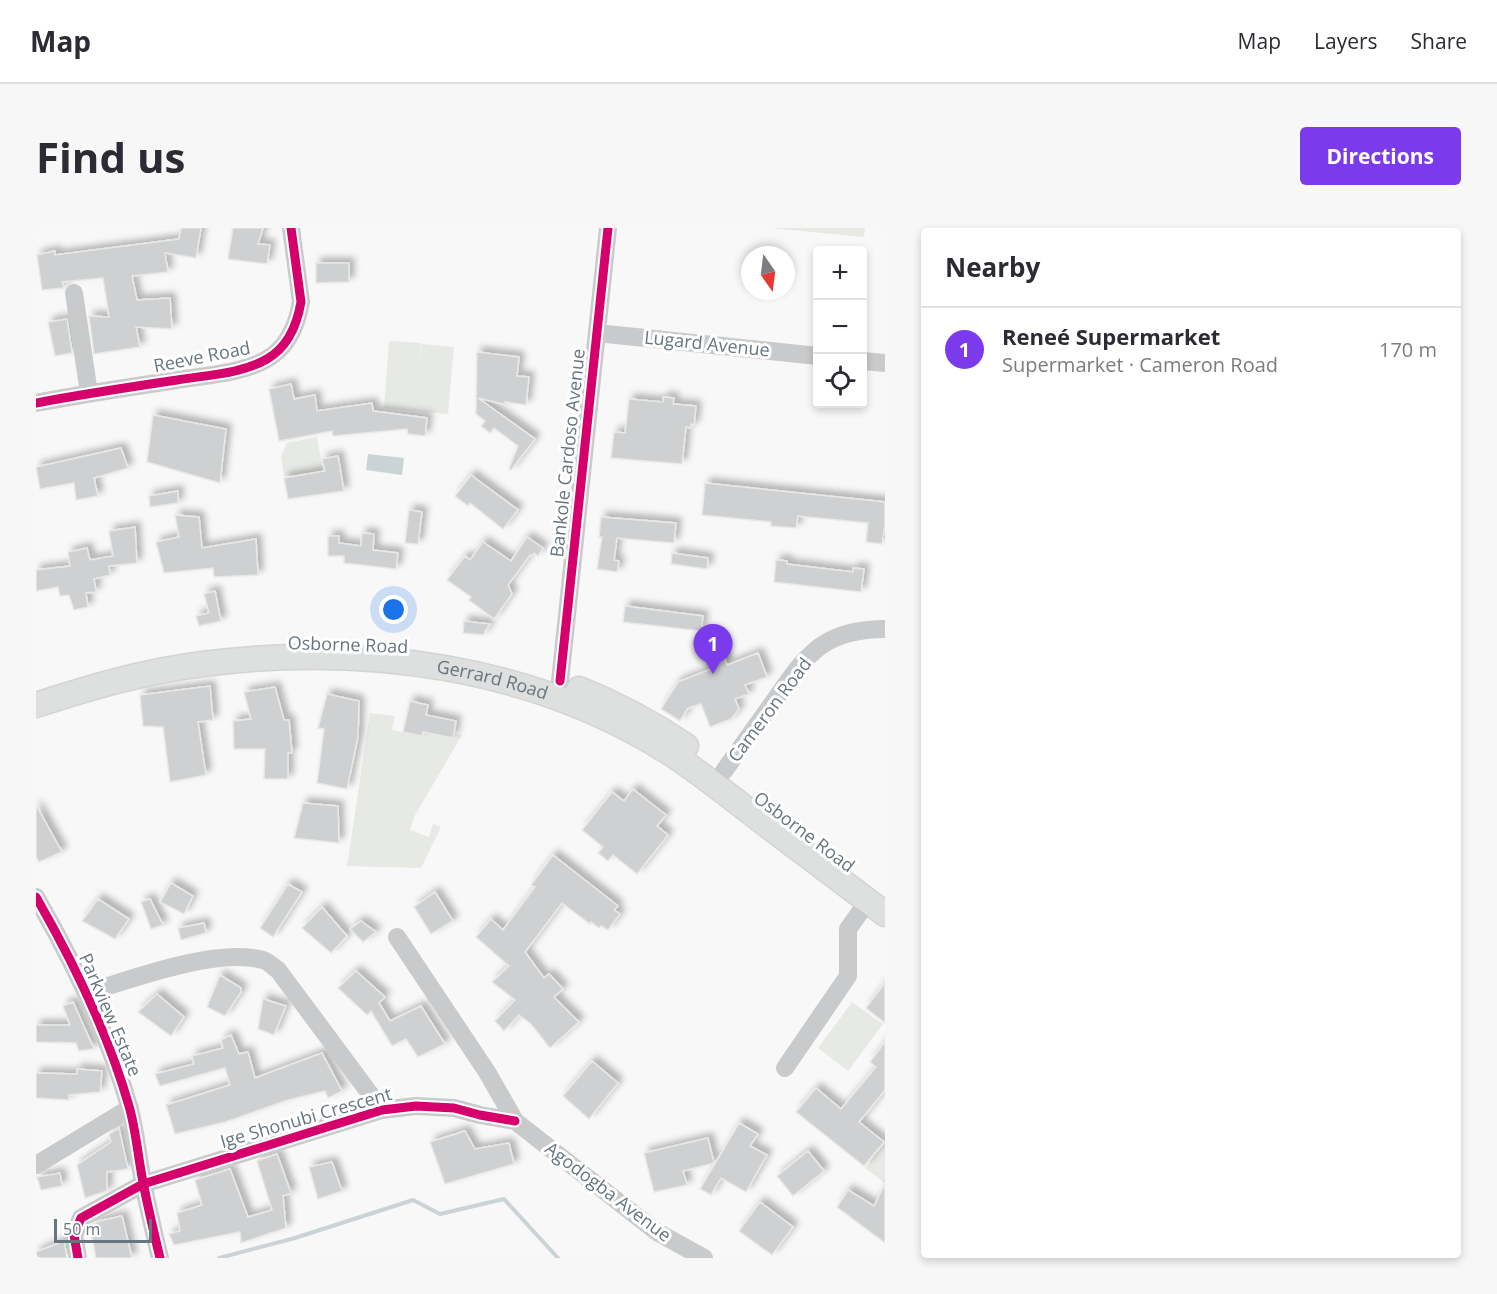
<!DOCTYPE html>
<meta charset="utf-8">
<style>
body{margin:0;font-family:"Open Sans",sans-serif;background:#f7f7f7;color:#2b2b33}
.controls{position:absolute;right:18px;top:18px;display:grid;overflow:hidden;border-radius:6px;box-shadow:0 3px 9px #0003}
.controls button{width:54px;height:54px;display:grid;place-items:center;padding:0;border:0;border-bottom:2px solid #e1e1e2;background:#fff;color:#2b2b33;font:30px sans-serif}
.compass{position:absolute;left:705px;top:18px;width:54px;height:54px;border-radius:50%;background:#fff;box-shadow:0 3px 9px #0003;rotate:166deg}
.scale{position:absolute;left:18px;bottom:15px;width:98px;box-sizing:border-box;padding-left:6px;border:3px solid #66757e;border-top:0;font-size:16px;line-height:21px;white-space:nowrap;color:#66757e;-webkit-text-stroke:4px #fff;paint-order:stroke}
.you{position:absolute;left:358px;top:382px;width:21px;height:21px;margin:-15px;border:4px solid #fff;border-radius:50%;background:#1a73e8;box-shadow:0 0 0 9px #1a73e833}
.badge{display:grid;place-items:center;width:39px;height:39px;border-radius:50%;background:#7c3aed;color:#fff;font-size:20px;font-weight:700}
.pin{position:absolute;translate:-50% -50px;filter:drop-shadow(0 2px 3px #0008)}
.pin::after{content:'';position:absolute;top:32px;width:21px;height:18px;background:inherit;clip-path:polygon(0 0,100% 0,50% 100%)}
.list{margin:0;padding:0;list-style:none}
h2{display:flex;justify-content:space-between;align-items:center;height:78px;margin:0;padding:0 24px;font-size:26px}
h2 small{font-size:20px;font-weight:400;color:#7c7c81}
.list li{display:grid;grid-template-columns:39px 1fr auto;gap:18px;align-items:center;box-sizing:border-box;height:84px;padding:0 24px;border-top:2px solid #e1e1e2}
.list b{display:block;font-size:22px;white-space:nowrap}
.list p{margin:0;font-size:20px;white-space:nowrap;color:#7c7c81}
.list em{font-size:20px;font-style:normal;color:#7c7c81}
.icon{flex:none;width:33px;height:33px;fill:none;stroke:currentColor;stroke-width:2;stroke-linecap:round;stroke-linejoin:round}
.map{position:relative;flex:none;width:849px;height:1030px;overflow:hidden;border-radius:6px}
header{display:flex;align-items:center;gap:36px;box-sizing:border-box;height:84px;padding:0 30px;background:#fff;border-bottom:2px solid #e1e1e2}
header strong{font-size:28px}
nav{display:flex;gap:33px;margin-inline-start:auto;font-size:21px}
.intro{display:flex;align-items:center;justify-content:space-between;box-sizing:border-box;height:144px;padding:0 36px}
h1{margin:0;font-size:42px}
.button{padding:15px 27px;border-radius:6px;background:#7c3aed;color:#fff;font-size:21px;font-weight:700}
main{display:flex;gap:36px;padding:0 36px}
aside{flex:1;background:#fff;border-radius:6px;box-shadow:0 3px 9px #0003}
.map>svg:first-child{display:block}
</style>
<header>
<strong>Map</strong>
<nav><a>Map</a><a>Layers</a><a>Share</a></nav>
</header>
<div class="intro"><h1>Find us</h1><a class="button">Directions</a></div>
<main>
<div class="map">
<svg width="849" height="1030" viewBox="0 0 849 1030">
<defs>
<filter id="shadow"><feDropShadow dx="5" dy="-5" stdDeviation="3" flood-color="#0004"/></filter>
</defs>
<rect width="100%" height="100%" fill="#f8f8f8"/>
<!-- green -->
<path fill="#e7e9e5" d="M 735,0 L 829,0 L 828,9 Z
M 353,113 L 385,115 L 384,136 L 386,116 L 418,119 L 412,186 L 348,180 Z
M 281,209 L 287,242 L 248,248 L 245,229 L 251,215 Z
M 334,485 L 359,488 L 356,502 L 386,508 L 387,504 L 417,510 L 418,505 L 426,507 L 378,589 L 374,602 L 393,609 L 397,596 L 405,599 L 385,640 L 311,638 Z
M 816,774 L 847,796 L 812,843 L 782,820 Z
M 849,915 L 849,955 L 829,940 Z"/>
<!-- water -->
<path fill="#cad3d5" d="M 332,226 L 368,230 L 366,247 L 330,242 Z"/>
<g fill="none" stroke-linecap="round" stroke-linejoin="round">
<!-- stream -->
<path stroke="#cad3d5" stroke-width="4" d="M 183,1030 L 259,1010 L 377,972 L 404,986 L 468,971 L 522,1030"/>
</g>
<!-- building -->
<path fill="#ced0d1" stroke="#e8e8e7" stroke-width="1.5" filter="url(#shadow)" d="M 145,0 L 165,0 L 160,30 L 129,25 L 132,44 L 96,48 L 101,72 L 134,70 L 136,101 L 100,99 L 104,119 L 58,126 L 53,88 L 73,89 L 67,50 L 26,54 L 28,60 L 6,62 L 1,27 L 19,23 L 19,27 L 143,11 Z
M 197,0 L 227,0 L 222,16 L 234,17 L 231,36 L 192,31 Z
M 280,35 L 313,35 L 313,54 L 280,55 Z
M 31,91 L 36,125 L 19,128 L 12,94 Z
M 441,124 L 483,129 L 481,148 L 493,149 L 490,177 L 469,174 L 471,177 L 442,170 L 499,211 L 475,242 L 473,241 L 482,218 L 458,200 L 454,205 L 445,198 L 449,193 L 440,186 Z
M 255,156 L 258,171 L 279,167 L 281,183 L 336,175 L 337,183 L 391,190 L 389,208 L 372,206 L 371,201 L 297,208 L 296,203 L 243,213 L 233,161 Z
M 627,169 L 638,170 L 637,176 L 660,178 L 658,197 L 655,196 L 655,200 L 650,199 L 646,236 L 575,230 L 578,204 L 589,205 L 593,171 L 627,174 Z
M 117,187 L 190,201 L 184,255 L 111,234 Z
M 85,220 L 92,240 L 58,250 L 62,268 L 40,272 L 38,255 L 4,261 L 0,239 Z
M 302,228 L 308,263 L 252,271 L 248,250 L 289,243 L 286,231 Z
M 435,247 L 482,282 L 467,301 L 434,275 L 432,278 L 419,268 Z
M 669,255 L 849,274 L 849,297 L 846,316 L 830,314 L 832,295 L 762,288 L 760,300 L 735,298 L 735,294 L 666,287 Z
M 142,263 L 142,275 L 114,279 L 113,268 Z
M 373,282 L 386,284 L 382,316 L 369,315 Z
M 139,287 L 163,289 L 166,320 L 220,311 L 222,347 L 178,349 L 177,340 L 128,345 L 120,314 L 143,309 Z
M 565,289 L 640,295 L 638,315 L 581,310 L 578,332 L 583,333 L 581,344 L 561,341 L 566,309 L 563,309 Z
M 99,299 L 101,335 L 73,338 L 74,347 L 58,351 L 60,364 L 50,365 L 52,379 L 38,382 L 33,367 L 24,368 L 22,359 L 0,363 L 0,342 L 34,338 L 32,324 L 51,320 L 54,332 L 77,328 L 73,303 Z
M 326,305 L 338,306 L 337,322 L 362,325 L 360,341 L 308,335 L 308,328 L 292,328 L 292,308 L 303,308 L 303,315 L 325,318 Z
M 491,309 L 507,320 L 502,328 L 498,325 L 496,328 L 494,327 L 472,357 L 476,366 L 458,391 L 433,372 L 435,369 L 411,352 L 429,328 L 434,332 L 447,314 L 475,333 Z
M 636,325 L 672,330 L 671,341 L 635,336 Z
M 740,332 L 751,333 L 751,336 L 817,344 L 817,340 L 828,341 L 825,364 L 738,354 Z
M 179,363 L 185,393 L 163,398 L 160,388 L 173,385 L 168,366 Z
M 589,378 L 667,388 L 665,403 L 587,394 Z
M 428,393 L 454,396 L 447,407 L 427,405 Z
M 722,425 L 731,449 L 709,457 L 713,466 L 699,471 L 703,481 L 695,491 L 674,499 L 665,476 L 652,480 L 644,493 L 625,481 L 642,454 L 675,441 L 673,435 L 688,429 L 691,437 Z
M 174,458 L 177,492 L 162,494 L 170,547 L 134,554 L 127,499 L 107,498 L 104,467 Z
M 239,459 L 248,492 L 253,492 L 256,525 L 252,525 L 252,551 L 228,551 L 229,521 L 198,521 L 197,493 L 215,491 L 208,464 Z
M 291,466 L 323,473 L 322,509 L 311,561 L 281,555 L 288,501 L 282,500 Z
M 374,473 L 392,477 L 390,487 L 420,493 L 417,510 L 387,504 L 386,508 L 367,504 Z
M 597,561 L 630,587 L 621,598 L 632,607 L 601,646 L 577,627 L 572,633 L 562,625 L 567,619 L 546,602 L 576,564 L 588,573 Z
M 267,575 L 302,578 L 303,615 L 258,610 Z
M 0,577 L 26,624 L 3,634 L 0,629 Z
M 517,627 L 582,678 L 578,682 L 584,686 L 572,702 L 565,698 L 563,700 L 555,694 L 554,696 L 526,675 L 489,724 L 508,750 L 513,746 L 527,761 L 518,769 L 543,794 L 514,820 L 495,796 L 483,787 L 468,803 L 459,793 L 479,772 L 456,754 L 473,738 L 440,709 L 455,691 L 467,702 L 499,659 L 495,657 Z
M 135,655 L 157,668 L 148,686 L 124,674 Z
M 252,656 L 266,664 L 237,709 L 224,700 Z
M 399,664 L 417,693 L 395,706 L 378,679 Z
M 62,671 L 93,691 L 79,711 L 46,693 Z
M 114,671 L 127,697 L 115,701 L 105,674 Z
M 286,679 L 311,708 L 295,725 L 266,700 Z
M 325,693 L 340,704 L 327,714 L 314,701 Z
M 168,695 L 170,705 L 145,712 L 142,700 Z
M 320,743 L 349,769 L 343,775 L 354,793 L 385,778 L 409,816 L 382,829 L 370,811 L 356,818 L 335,783 L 331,787 L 302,760 Z
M 184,747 L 205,760 L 205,764 L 189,788 L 171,779 Z
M 849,755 L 849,795 L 830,780 Z
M 121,766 L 148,789 L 135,808 L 102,784 Z
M 227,771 L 250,778 L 238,807 L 222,801 Z
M 37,774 L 58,821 L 43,823 L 40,815 L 0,814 L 0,797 L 34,797 L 27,778 Z
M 195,807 L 203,826 L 212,824 L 219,850 L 286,825 L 306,863 L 292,870 L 289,863 L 252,872 L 189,894 L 139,906 L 130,877 L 194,857 L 189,840 L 124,858 L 119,846 L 158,836 L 156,828 L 187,820 L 185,812 Z
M 849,814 L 849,862 L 823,894 L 848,914 L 828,938 L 760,884 L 780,860 L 805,881 L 840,839 L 834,834 Z
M 556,833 L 582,855 L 553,891 L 527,868 Z
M 41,841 L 66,843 L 64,864 L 33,867 L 33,872 L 0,870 L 0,845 L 41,846 Z
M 703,895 L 722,906 L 714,918 L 731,927 L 710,964 L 685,950 L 675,967 L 664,961 Z
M 83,900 L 92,941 L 71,944 L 71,963 L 49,970 L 41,937 L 75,914 L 73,906 Z
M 429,903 L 439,921 L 473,915 L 478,936 L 409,956 L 394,914 Z
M 672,910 L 678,935 L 647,943 L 651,957 L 618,964 L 608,925 Z
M 772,923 L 788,943 L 757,968 L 741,948 Z
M 241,926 L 255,965 L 247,968 L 250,1000 L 205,1015 L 204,1004 L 138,1017 L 133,1006 L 144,1003 L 141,985 L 166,977 L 159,952 L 194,941 L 212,989 L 236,982 L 221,933 Z
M 296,934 L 306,963 L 282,971 L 273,939 Z
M 24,945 L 26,958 L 5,962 L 1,949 Z
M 849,956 L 849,1015 L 801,979 L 812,962 L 838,978 Z
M 724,974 L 757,999 L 736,1027 L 703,1003 Z
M 86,988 L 96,1030 L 60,1030 L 54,998 L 63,993 Z
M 28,1013 L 31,1030 L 0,1030 L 0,1024 Z"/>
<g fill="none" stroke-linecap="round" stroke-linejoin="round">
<!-- major casing -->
<g stroke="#d3d4d4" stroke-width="27">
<g id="major">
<path d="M 543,461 C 581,476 616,495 650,518"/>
<path id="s1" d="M 0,477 C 55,459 110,443 167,436 C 327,415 500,438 637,527 C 667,547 695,569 723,591 C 765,623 807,654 849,686"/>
</g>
</g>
<!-- minor -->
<path stroke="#c9cacb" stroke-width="18" d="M 38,65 L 53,165
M 561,105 L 782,128
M 826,133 L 849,135
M 0,175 C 47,166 94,159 141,152 C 170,147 205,146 231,131 C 252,119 261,97 265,74 L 255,0
M 524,453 L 572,0
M 688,543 C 704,521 720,498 736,476 C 752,454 767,428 791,414 C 809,404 829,401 849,401
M 0,669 C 38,735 72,805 93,878 C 100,902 102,929 107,954 C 112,980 118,1005 124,1030
M 361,709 L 451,844 L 479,893 L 621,1004 L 668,1030
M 50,765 C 96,751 181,719 227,732 C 232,733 237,739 242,742 L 346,882
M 749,840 L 812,748 L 812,701 L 832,673
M 0,937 L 94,880
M 42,1030 L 38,1007 L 45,990 L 107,956 L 346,882 L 380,878 L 418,880 L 444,887 L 479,893"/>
<!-- major -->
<use href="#major" stroke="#dedfdf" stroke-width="24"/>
<!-- cycleway casing -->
<g stroke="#fff" stroke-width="13">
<path id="cycleway" d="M 0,175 C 47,166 94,159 141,152 C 170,147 205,146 231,131 C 252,119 261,97 265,74 L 255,0
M 524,453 L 572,0
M 0,669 C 38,735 72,805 93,878 C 100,902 102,929 107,954 C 112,980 118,1005 124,1030
M 42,1030 L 38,1007 L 45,990 L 107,956 L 346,882 L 380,878 L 418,880 L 444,887 L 479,893"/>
</g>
<!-- cycleway -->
<use href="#cycleway" stroke="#d6006c" stroke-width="9"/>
</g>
<g text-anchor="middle" stroke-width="6" stroke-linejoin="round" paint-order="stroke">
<!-- street labels -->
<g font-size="18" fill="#66757e" stroke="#fff">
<text transform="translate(671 116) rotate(6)" y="6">Lugard Avenue</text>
<text transform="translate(166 129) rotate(-11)" y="6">Reeve Road</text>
<text transform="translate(532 225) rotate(-84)" y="6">Bankole Cardoso Avenue</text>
<text transform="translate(312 417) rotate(2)" y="6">Osborne Road</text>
<text dy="6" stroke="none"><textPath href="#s1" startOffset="464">Gerrard Road</textPath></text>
<text transform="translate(734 482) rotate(-53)" y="6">Cameron Road</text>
<text transform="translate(768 604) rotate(37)" y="6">Osborne Road</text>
<text transform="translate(74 787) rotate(67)" y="6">Parkview Estate</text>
<text transform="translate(270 890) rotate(-16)" y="6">Ige Shonubi Crescent</text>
<text transform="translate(572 964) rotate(37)" y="6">Agodogba Avenue</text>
</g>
</g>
</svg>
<div class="controls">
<button>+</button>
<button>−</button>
<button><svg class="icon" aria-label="locate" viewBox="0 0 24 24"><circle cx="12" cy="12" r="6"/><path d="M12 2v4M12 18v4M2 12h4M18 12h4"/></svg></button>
</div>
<svg class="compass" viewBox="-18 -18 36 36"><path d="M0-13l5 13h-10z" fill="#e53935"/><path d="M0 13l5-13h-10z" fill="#7c7c81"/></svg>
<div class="scale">50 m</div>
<div class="you"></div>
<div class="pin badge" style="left:677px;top:446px">1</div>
</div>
<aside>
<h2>Nearby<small></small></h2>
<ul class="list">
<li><span class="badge">1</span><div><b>Reneé Supermarket</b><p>Supermarket · Cameron Road</p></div><em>170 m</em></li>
</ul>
</aside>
</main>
